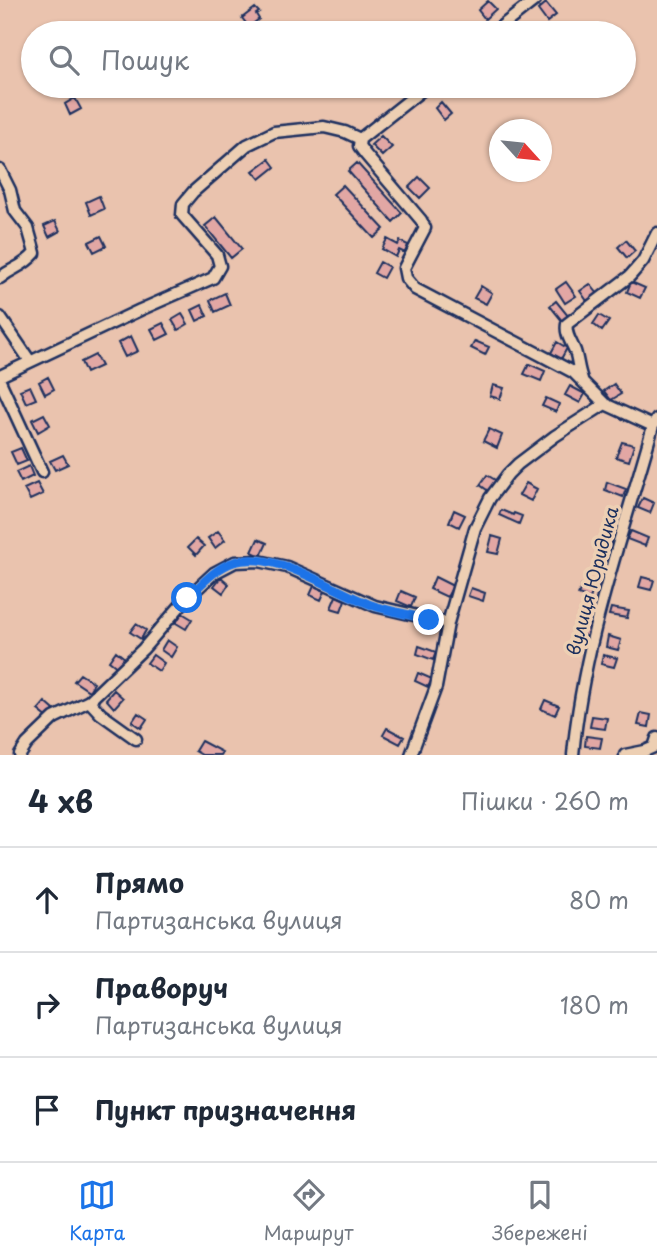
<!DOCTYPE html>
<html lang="uk">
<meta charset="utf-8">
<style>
body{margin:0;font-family:"Playpen Sans",sans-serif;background:#f6f6f7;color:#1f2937}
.compass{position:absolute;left:489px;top:119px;width:63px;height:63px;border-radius:50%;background:#fff;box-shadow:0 2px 5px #0004;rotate:117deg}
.stop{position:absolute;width:21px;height:21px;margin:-16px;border:5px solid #1a73e8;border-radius:50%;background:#fff}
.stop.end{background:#1a73e8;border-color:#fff;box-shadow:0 2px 7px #0008}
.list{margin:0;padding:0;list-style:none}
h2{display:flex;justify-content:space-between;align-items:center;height:91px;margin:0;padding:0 28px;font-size:30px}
h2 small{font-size:23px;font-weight:400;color:#747a83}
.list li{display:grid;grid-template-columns:46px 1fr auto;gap:21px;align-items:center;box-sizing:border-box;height:105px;padding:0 28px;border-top:2px solid #e0e1e3}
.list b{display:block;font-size:26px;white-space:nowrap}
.list p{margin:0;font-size:23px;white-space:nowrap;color:#747a83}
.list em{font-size:23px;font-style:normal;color:#747a83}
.icon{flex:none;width:38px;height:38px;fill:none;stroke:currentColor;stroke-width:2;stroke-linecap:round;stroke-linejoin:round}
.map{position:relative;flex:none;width:657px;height:755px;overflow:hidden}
.search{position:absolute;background:#fff;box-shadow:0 2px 5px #0004;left:21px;right:21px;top:21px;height:77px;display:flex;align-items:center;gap:18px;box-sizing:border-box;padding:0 24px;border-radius:38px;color:#747a83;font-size:26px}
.sheet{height:406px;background:#fff}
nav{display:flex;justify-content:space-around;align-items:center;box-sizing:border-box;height:98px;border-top:2px solid #e0e1e3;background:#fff;font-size:19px;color:#747a83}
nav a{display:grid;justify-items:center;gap:4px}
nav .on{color:#1a73e8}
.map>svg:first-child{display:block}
</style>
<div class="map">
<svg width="657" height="755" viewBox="0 0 657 755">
<rect width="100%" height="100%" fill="#eac3ae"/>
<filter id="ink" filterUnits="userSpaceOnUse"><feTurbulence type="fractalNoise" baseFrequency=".0143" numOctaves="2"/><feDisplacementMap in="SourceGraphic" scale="14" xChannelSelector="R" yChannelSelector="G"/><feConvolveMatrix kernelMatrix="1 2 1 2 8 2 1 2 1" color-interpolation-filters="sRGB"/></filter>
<g filter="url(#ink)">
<!-- building -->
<path fill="#e2a7a4" stroke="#1b2f5e" stroke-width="2" d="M 488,1 L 496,9 L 485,19 L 478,10 Z
M 546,3 L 556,15 L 547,22 L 538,10 Z
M 255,8 L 259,12 L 256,14 L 259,19 L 249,27 L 242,18 Z
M 75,98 L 81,109 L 70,115 L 65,104 Z
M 441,102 L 451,114 L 444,120 L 435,108 Z
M 381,136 L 392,147 L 382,156 L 371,145 Z
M 269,159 L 275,167 L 260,179 L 253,171 Z
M 357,163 L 402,213 L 393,222 L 348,171 Z
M 419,177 L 430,188 L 420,198 L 409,187 Z
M 343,185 L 384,229 L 374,238 L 333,194 Z
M 99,196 L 104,209 L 91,215 L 86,202 Z
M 216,217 L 242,249 L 231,258 L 205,226 Z
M 55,221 L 60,231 L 49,237 L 44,226 Z
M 101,236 L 106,246 L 94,252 L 89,242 Z
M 387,239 L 398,245 L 400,241 L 408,245 L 405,253 L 399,250 L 396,257 L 382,249 Z
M 626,240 L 635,251 L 627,258 L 618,247 Z
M 380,262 L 389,267 L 383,278 L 374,273 Z
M 566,282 L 576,296 L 565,303 L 556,289 Z
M 631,282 L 645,288 L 640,298 L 627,292 Z
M 590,284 L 598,294 L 587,301 L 580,291 Z
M 481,286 L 492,293 L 486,304 L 474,298 Z
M 225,293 L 230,305 L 215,312 L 210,300 Z
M 556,301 L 569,317 L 563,322 L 550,306 Z
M 202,305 L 207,316 L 197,321 L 192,310 Z
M 182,314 L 188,324 L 178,330 L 172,320 Z
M 599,315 L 609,321 L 602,331 L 593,324 Z
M 163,323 L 169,334 L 157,340 L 151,329 Z
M 131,336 L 138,351 L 125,357 L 118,343 Z
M 475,341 L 489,347 L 485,355 L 471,348 Z
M 557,342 L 567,348 L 561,359 L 551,353 Z
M 95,355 L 101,366 L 86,373 L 81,362 Z
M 529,364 L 545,371 L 541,381 L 524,374 Z
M 48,377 L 54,389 L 45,394 L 39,382 Z
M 614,384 L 621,394 L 611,400 L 604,391 Z
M 493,385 L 504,388 L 500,399 L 490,396 Z
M 30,386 L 36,399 L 26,403 L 20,390 Z
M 570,386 L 585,394 L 580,403 L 565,395 Z
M 546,398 L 559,404 L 556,412 L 542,406 Z
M 44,414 L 50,425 L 38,432 L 32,420 Z
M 489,429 L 502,435 L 497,448 L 483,441 Z
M 622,442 L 634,445 L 629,461 L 616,457 Z
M 21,448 L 27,461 L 17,465 L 11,452 Z
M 63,455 L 68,464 L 55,470 L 50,461 Z
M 29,466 L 33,476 L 21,482 L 16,472 Z
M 487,475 L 497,481 L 490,492 L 480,485 Z
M 607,482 L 626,489 L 623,497 L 605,490 Z
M 37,483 L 43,494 L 30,500 L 24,489 Z
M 526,483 L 537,489 L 531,501 L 519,495 Z
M 643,498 L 654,503 L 650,513 L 638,508 Z
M 454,510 L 465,515 L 459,527 L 449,522 Z
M 501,510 L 513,515 L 514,513 L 522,516 L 519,524 L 499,515 Z
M 218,531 L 225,540 L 215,548 L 208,538 Z
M 631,531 L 648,538 L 645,546 L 627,539 Z
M 492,536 L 502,539 L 498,554 L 488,552 Z
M 196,539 L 204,546 L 196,555 L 188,547 Z
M 258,539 L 267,543 L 261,556 L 252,552 Z
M 221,577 L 229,584 L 223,593 L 214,586 Z
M 435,577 L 453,586 L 447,597 L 430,589 Z
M 642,577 L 654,580 L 651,590 L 639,587 Z
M 582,585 L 593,589 L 590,599 L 578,595 Z
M 314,586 L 325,591 L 321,600 L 310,595 Z
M 471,588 L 485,593 L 483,601 L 468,596 Z
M 401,591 L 415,597 L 411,607 L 397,601 Z
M 336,596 L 345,600 L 341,611 L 331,608 Z
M 611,608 L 629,611 L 627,618 L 609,615 Z
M 182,613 L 192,619 L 186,629 L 176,623 Z
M 581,621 L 592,625 L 587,637 L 576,632 Z
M 136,624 L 146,630 L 141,639 L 130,632 Z
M 608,636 L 621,640 L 618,650 L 606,647 Z
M 167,640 L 177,647 L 171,657 L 161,650 Z
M 419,646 L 436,652 L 433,660 L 417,654 Z
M 116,651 L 126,659 L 118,668 L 109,661 Z
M 153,655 L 164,663 L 159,671 L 147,663 Z
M 603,655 L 617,658 L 614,667 L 601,664 Z
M 418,673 L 432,679 L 428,687 L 415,681 Z
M 80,674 L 94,683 L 89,691 L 74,681 Z
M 114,690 L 123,698 L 114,708 L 106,699 Z
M 545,700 L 559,706 L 555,715 L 541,709 Z
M 45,702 L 54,710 L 48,718 L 38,710 Z
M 138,713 L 147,719 L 141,728 L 132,722 Z
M 641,713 L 651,715 L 649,727 L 638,725 Z
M 592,716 L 607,718 L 605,729 L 590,727 Z
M 387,728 L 404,737 L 400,744 L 383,735 Z
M 586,736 L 602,738 L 600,748 L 585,746 Z
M 201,741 L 222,752 L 220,755 L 202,755 L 195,751 Z"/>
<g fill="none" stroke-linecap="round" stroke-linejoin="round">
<!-- minor casing -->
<g stroke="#1b2f5e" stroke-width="15">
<path id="minor" d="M 493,33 L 535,0
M 360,139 L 359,146 L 365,154 L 421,220 L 425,228 L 404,268 L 406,278 L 415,289 L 573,372 L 605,404
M 0,170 L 10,190 L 15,211 L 28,228 L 35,253 C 21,269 14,266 0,278
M 0,317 L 30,361
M 0,376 L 140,310 L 213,278 L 220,266 L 217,255 L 182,215 L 183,204 L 193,192 L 247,145 L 274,132 L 324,127 L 345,132 L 360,139 L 427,86
M 582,379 C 578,369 578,360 575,351 C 571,341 565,334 567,324 L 630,276 L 643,261 L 657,233
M 0,381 L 42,472
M 89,701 L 101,714 L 136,739
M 20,755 L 27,744 L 54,718 L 89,701 L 143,649 L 187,598 L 214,573 L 235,562 L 259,561 L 287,567 L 375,606 L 448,623
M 411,755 L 436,687 L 448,623 L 475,528 L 490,498 L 508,474 L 518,464 L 555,436 L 605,404 L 653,426
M 573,755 C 583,642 623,534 653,426 L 657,419
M 625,755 L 645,751 L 654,747 L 657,738"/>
</g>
<!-- minor -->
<use href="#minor" stroke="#edcfb3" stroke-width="10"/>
</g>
</g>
<g fill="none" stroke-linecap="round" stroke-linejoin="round" filter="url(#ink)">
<!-- route -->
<path stroke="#1a73e8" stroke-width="9" d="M 187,598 C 201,585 215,568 234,562 C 277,549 337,594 377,607 C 394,612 412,615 429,620"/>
</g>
<g text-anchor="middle" stroke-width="7" stroke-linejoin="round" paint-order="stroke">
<!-- street labels -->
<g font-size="18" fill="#1b2f5e" stroke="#edcfb3">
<text transform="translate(593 581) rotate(-75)" y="6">вулиця Юридика</text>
</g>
</g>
</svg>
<svg class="compass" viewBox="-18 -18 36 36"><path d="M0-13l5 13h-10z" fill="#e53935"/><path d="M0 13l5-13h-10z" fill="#747a83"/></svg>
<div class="stop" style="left:187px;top:598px"></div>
<div class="stop end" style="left:429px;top:620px"></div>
<div class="search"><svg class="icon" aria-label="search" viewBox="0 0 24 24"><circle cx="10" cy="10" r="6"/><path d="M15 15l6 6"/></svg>Пошук</div>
</div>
<section class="sheet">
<h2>4 хв<small>Пішки · 260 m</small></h2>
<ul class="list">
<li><svg class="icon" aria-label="ahead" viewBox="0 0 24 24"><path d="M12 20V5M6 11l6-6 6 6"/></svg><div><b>Прямо</b><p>Партизанська вулиця</p></div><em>80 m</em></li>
<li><svg class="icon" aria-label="right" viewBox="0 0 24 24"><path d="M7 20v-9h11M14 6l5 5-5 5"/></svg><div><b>Праворуч</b><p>Партизанська вулиця</p></div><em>180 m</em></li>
<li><svg class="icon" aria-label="arrive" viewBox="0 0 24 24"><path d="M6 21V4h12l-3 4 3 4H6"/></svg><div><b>Пункт призначення</b></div></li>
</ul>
</section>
<nav>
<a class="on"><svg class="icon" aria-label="map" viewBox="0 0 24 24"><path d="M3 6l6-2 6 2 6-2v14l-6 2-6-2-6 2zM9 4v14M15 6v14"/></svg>Карта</a>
<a><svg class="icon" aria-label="directions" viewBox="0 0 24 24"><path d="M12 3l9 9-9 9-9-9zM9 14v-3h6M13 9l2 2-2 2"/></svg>Маршрут</a>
<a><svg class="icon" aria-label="saved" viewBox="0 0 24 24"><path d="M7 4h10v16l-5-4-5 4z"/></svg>Збережені</a>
</nav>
